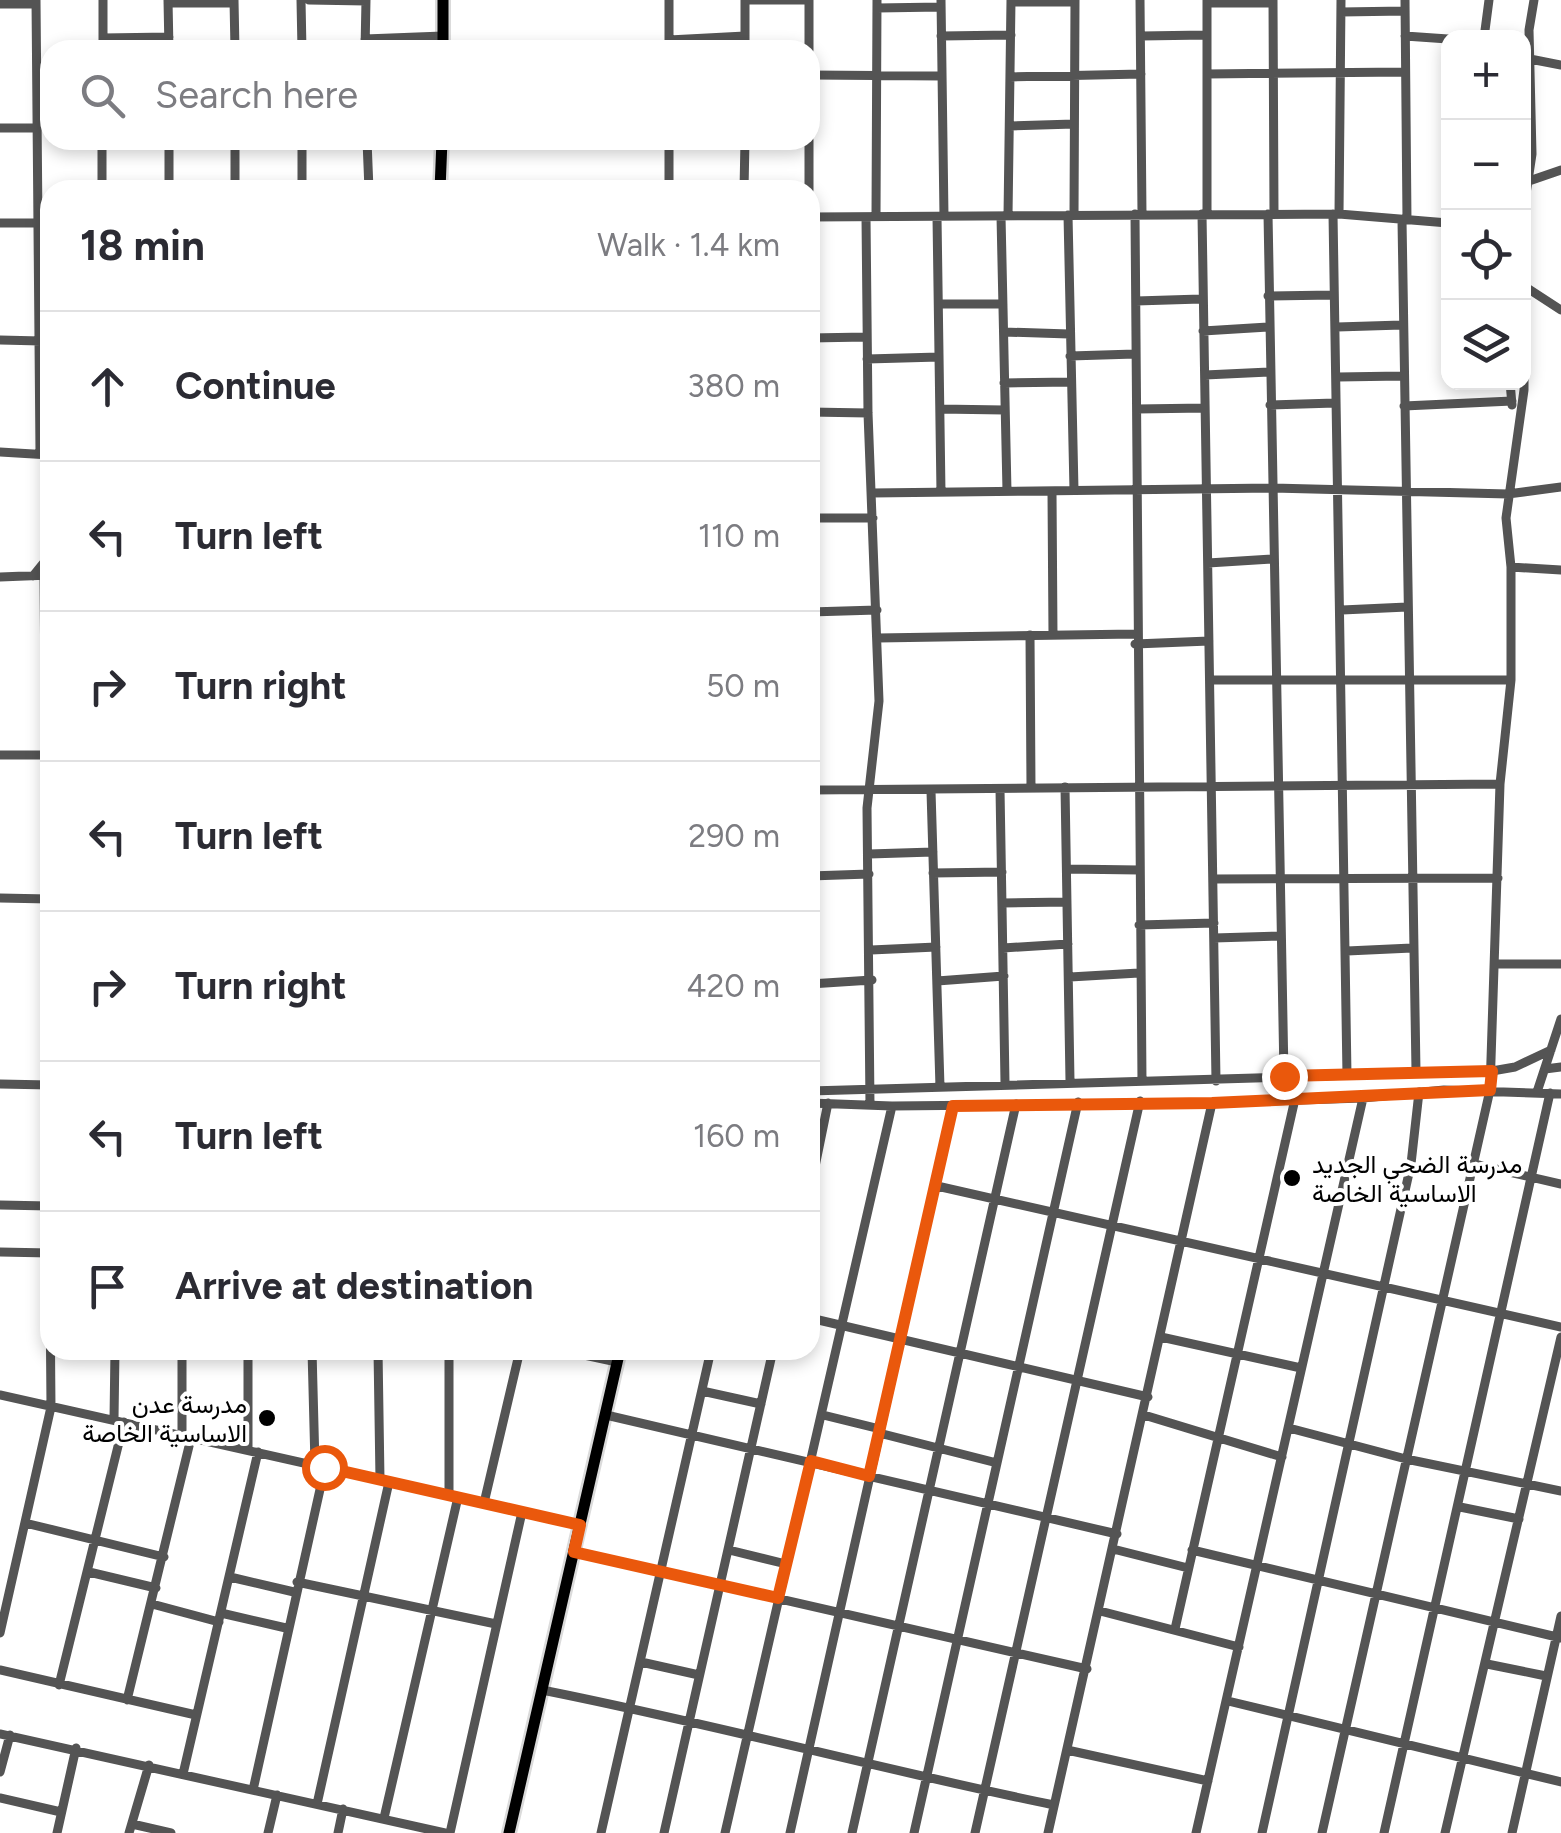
<!DOCTYPE html>
<meta charset="utf-8">
<style>
body{margin:0;font-family:Figtree,Vazirmatn,sans-serif;background:#f2f2f3;color:#2b2b33}
.controls{position:absolute;right:30px;top:30px;display:grid;overflow:hidden;border-radius:20px;box-shadow:0 5px 15px #0003}
.controls button{width:90px;height:90px;display:grid;place-items:center;padding:0;border:0;border-bottom:2px solid #e1e1e2;background:#fff;color:#2b2b33;font:50px sans-serif}
.stop{position:absolute;width:30px;height:30px;margin:-22px;border:8px solid #ea580c;border-radius:50%;background:#fff}
.stop.end{background:#ea580c;border-color:#fff;box-shadow:0 2px 10px #0008}
.list{margin:0;padding:0;list-style:none}
h2{display:flex;justify-content:space-between;align-items:center;height:130px;margin:0;padding:0 40px;font-size:42px}
h2 small{font-size:32px;font-weight:400;color:#7c7c81}
.list li{display:grid;grid-template-columns:65px 1fr auto;gap:30px;align-items:center;box-sizing:border-box;height:150px;padding:0 40px;border-top:2px solid #e1e1e2}
.list b{display:block;font-size:38px;white-space:nowrap}
.list em{font-size:32px;font-style:normal;color:#7c7c81}
.icon{flex:none;width:55px;height:55px;fill:none;stroke:currentColor;stroke-width:2;stroke-linecap:round;stroke-linejoin:round}
.map{position:relative;flex:none;width:1561px;height:1833px;overflow:hidden}
.search{position:absolute;background:#fff;box-shadow:0 5px 15px #0003;left:40px;top:40px;width:780px;height:110px;display:flex;align-items:center;gap:25px;box-sizing:border-box;padding:0 35px;border-radius:30px;color:#7c7c81;font-size:38px}
.panel{position:absolute;background:#fff;box-shadow:0 5px 15px #0003;left:40px;top:180px;width:780px;height:1180px;border-radius:30px}
.map>svg:first-child{display:block}
</style>
<div class="map">
<svg width="1561" height="1833" viewBox="0 0 1561 1833">
<rect width="100%" height="100%" fill="#fff"/>
<g fill="none" stroke-linecap="round" stroke-linejoin="round">
<!-- major casing -->
<g stroke="#dbdbdb" stroke-width="16">
<path id="major" d="M 443,50 L 443,0
M 440,190 L 442,140
M 509,1833 L 620,1350"/>
</g>
<!-- minor -->
<path stroke="#545454" stroke-width="9" d="M 36,0 L 40,452
M 103,0 L 103,50
M 168,0 L 169,50
M 234,0 L 235,50
M 301,0 L 302,50
M 309,0 L 366,1
M 669,0 L 669,50
M 745,0 L 809,0
M 745,0 L 745,50
M 809,0 L 809,50
M 941,0 L 944,216
M 1140,0 L 1142,214
M 1273,0 L 1274,214
M 1405,0 L 1407,220
M 1011,2 L 1075,2
M 168,3 L 234,3
M 1207,3 L 1273,3
M 0,4 L 36,4
M 877,8 L 941,7
M 1341,12 L 1405,11
M 941,36 L 1011,35
M 1141,36 L 1206,35
M 1405,36 L 1448,39
M 103,38 L 169,37
M 1484,38 L 1489,0
M 365,39 L 443,36
M 669,40 L 745,36
M 365,50 L 366,0
M 1530,59 L 1561,65
M 1207,74 L 1405,72
M 810,75 L 942,76
M 1010,77 L 1141,74
M 1010,126 L 1074,124
M 0,128 L 36,128
M 235,140 L 235,190
M 367,140 L 369,190
M 1529,181 L 1561,170
M 102,190 L 102,140
M 169,190 L 169,140
M 302,190 L 302,140
M 669,190 L 669,140
M 744,190 L 745,140
M 809,190 L 809,140
M 1524,207 L 1532,154 L 1529,30 L 1534,0
M 1135,214 L 1142,1081
M 1202,214 L 1216,1081
M 1207,214 L 1207,0
M 1268,214 L 1284,1076
M 1333,214 L 1347,1075
M 1339,214 L 1341,0
M 1068,215 L 1074,490
M 1074,215 L 1075,0
M 876,216 L 877,0
M 1001,216 L 1007,491
M 1008,216 L 1011,0
M 810,217 L 1339,214 L 1448,223
M 866,217 L 868,413 L 879,701 L 867,808 L 870,1105
M 937,217 L 941,492
M 1402,220 L 1416,1071
M 0,223 L 50,223
M 1524,286 L 1561,310
M 1268,296 L 1333,295
M 1136,301 L 1201,299
M 939,304 L 1003,304
M 1337,327 L 1402,325
M 1203,331 L 1268,327
M 1004,332 L 1069,334
M 810,338 L 866,337
M 0,340 L 41,341
M 1070,356 L 1135,354
M 867,359 L 939,357
M 1205,375 L 1269,372
M 1338,377 L 1402,376
M 1510,382 L 1512,405
M 1004,383 L 1071,382
M 1270,405 L 1335,403
M 1404,406 L 1512,401
M 940,409 L 1004,410
M 1137,409 L 1205,408
M 810,412 L 868,413
M 0,452 L 50,455
M 1052,492 L 1053,635
M 872,493 L 1273,488 L 1508,494 L 1561,487
M 810,518 L 873,518
M 1208,563 L 1272,559
M 1511,567 L 1561,570
M 33,576 L 50,555
M 0,577 L 50,575
M 1342,610 L 1407,607
M 810,612 L 877,610
M 1030,635 L 1031,788
M 878,638 L 1135,634
M 1135,644 L 1209,641
M 1210,680 L 1511,680
M 0,755 L 47,755
M 1065,787 L 1070,1081
M 1000,789 L 1005,1083
M 810,790 L 1500,784
M 931,791 L 940,1087
M 869,854 L 933,852
M 1067,869 L 1139,870
M 933,873 L 1002,872
M 810,876 L 869,874
M 1213,879 L 1498,878
M 0,898 L 49,899
M 1002,903 L 1067,902
M 1139,925 L 1214,923
M 1214,938 L 1280,936
M 1003,948 L 1068,944
M 871,950 L 936,947
M 1347,951 L 1412,948
M 1497,964 L 1561,964
M 1070,977 L 1139,973
M 937,981 L 1004,976
M 810,984 L 872,980
M 1545,1069 L 1561,1067
M 0,1084 L 50,1085
M 810,1091 L 1492,1071 L 1515,1067 L 1551,1050
M 1537,1092 L 1561,1019
M 810,1103 L 892,1106 L 1212,1103 L 1363,1098 L 1444,1090 L 1561,1094
M 1474,1164 L 1561,1184
M 937,1186 L 1561,1327
M 810,1191 L 828,1103
M 0,1205 L 49,1206
M 0,1252 L 50,1253
M 810,1318 L 1148,1397
M 1161,1337 L 1301,1368
M 182,1350 L 182,1436
M 248,1350 L 248,1450
M 312,1350 L 315,1465
M 378,1350 L 380,1480
M 449,1350 L 449,1494
M 561,1350 L 617,1362
M 702,1391 L 761,1404
M 0,1395 L 580,1525
M 606,1415 L 1117,1534
M 823,1415 L 880,1429
M 1144,1415 L 1282,1457
M 114,1419 L 115,1350
M 1289,1428 L 1406,1459 L 1561,1491
M 879,1433 L 997,1463
M 484,1503 L 520,1350
M 1460,1507 L 1519,1519
M 25,1523 L 164,1557
M 1113,1549 L 1188,1568
M 729,1550 L 786,1564
M 1192,1550 L 1561,1638
M 574,1552 L 1087,1669
M 89,1572 L 156,1588
M 230,1577 L 294,1592
M 297,1582 L 496,1624
M 152,1604 L 219,1622
M 1100,1611 L 1239,1647
M 221,1613 L 286,1628
M 1175,1629 L 1295,1099
M 0,1633 L 51,1407 L 44,575
M 641,1662 L 699,1675
M 1487,1664 L 1546,1676
M 0,1670 L 196,1715
M 59,1685 L 124,1422
M 542,1690 C 714,1724 883,1770 1054,1805
M 127,1700 L 191,1438
M 1228,1701 L 1561,1782
M 0,1734 L 445,1833
M 1067,1750 L 1208,1781
M 0,1772 L 10,1735
M 183,1774 L 258,1452
M 253,1790 L 325,1467
M 0,1798 L 61,1812
M 317,1804 L 389,1482
M 384,1818 L 458,1497
M 132,1824 L 171,1833
M 57,1833 L 76,1748
M 129,1833 L 149,1765
M 268,1833 L 277,1795
M 338,1833 L 343,1809
M 450,1833 L 522,1512
M 601,1833 L 711,1350
M 664,1833 L 773,1350
M 725,1833 L 892,1106
M 790,1833 L 953,1106
M 852,1833 L 1016,1104
M 914,1833 L 1078,1102
M 975,1833 L 1140,1101
M 1048,1833 L 1212,1103
M 1196,1833 L 1363,1098
M 1262,1833 L 1411,1164 L 1419,1092
M 1322,1833 L 1490,1090 L 1500,784 L 1511,680 L 1511,567 L 1506,518 L 1524,390 L 1524,324
M 1384,1833 L 1550,1093
M 1445,1833 L 1561,1337
M 1512,1833 L 1561,1616"/>
<!-- major -->
<use href="#major" stroke="#000" stroke-width="11"/>
</g>
<g fill="none" stroke-linecap="round" stroke-linejoin="round">
<!-- route -->
<path stroke="#ea580c" stroke-width="12" d="M 324,1467 L 580,1525 L 574,1552 L 778,1598 L 811,1461 L 869,1476 L 953,1106 L 1212,1103 L 1490,1090 L 1492,1071 L 1284,1076"/>
</g>
<!-- markers -->
<g fill="#000" stroke="#fff" stroke-width="4">
<circle cx="1292" cy="1178" r="10"/>
<circle cx="267" cy="1418" r="10"/>
</g>
<g text-anchor="middle" stroke-width="8" stroke-linejoin="round" paint-order="stroke">
<!-- poi labels -->
<g font-size="25" fill="#000" stroke="#fff" text-anchor="start">
<text x="1312" y="1173">مدرسة الضحي الجديد<tspan x="1312" dy="29">الاساسية الخاصة</tspan></text>
<text x="247" y="1413" text-anchor="end">مدرسة عدن<tspan x="247" dy="29">الاساسية الخاصة</tspan></text>
</g>
</g>
</svg>
<div class="controls">
<button>+</button>
<button>−</button>
<button><svg class="icon" aria-label="locate" viewBox="0 0 24 24"><circle cx="12" cy="12" r="6"/><path d="M12 2v4M12 18v4M2 12h4M18 12h4"/></svg></button>
<button><svg class="icon" aria-label="layers" viewBox="0 0 24 24"><path d="M12 4l9 5-9 5-9-5zM3 14l9 5 9-5"/></svg></button>
</div>
<div class="stop" style="left:324px;top:1467px"></div>
<div class="stop end" style="left:1284px;top:1076px"></div>
<div class="search"><svg class="icon" aria-label="search" viewBox="0 0 24 24"><circle cx="10" cy="10" r="6"/><path d="M15 15l6 6"/></svg>Search here</div>
<section class="panel">
<h2>18 min<small>Walk · 1.4 km</small></h2>
<ul class="list">
<li><svg class="icon" aria-label="ahead" viewBox="0 0 24 24"><path d="M12 20V5M6 11l6-6 6 6"/></svg><div><b>Continue</b></div><em>380 m</em></li>
<li><svg class="icon" aria-label="left" viewBox="0 0 24 24"><path d="M17 20v-9H6M10 6l-5 5 5 5"/></svg><div><b>Turn left</b></div><em>110 m</em></li>
<li><svg class="icon" aria-label="right" viewBox="0 0 24 24"><path d="M7 20v-9h11M14 6l5 5-5 5"/></svg><div><b>Turn right</b></div><em>50 m</em></li>
<li><svg class="icon" aria-label="left" viewBox="0 0 24 24"><path d="M17 20v-9H6M10 6l-5 5 5 5"/></svg><div><b>Turn left</b></div><em>290 m</em></li>
<li><svg class="icon" aria-label="right" viewBox="0 0 24 24"><path d="M7 20v-9h11M14 6l5 5-5 5"/></svg><div><b>Turn right</b></div><em>420 m</em></li>
<li><svg class="icon" aria-label="left" viewBox="0 0 24 24"><path d="M17 20v-9H6M10 6l-5 5 5 5"/></svg><div><b>Turn left</b></div><em>160 m</em></li>
<li><svg class="icon" aria-label="arrive" viewBox="0 0 24 24"><path d="M6 21V4h12l-3 4 3 4H6"/></svg><div><b>Arrive at destination</b></div></li>
</ul>
</section>
</div>
